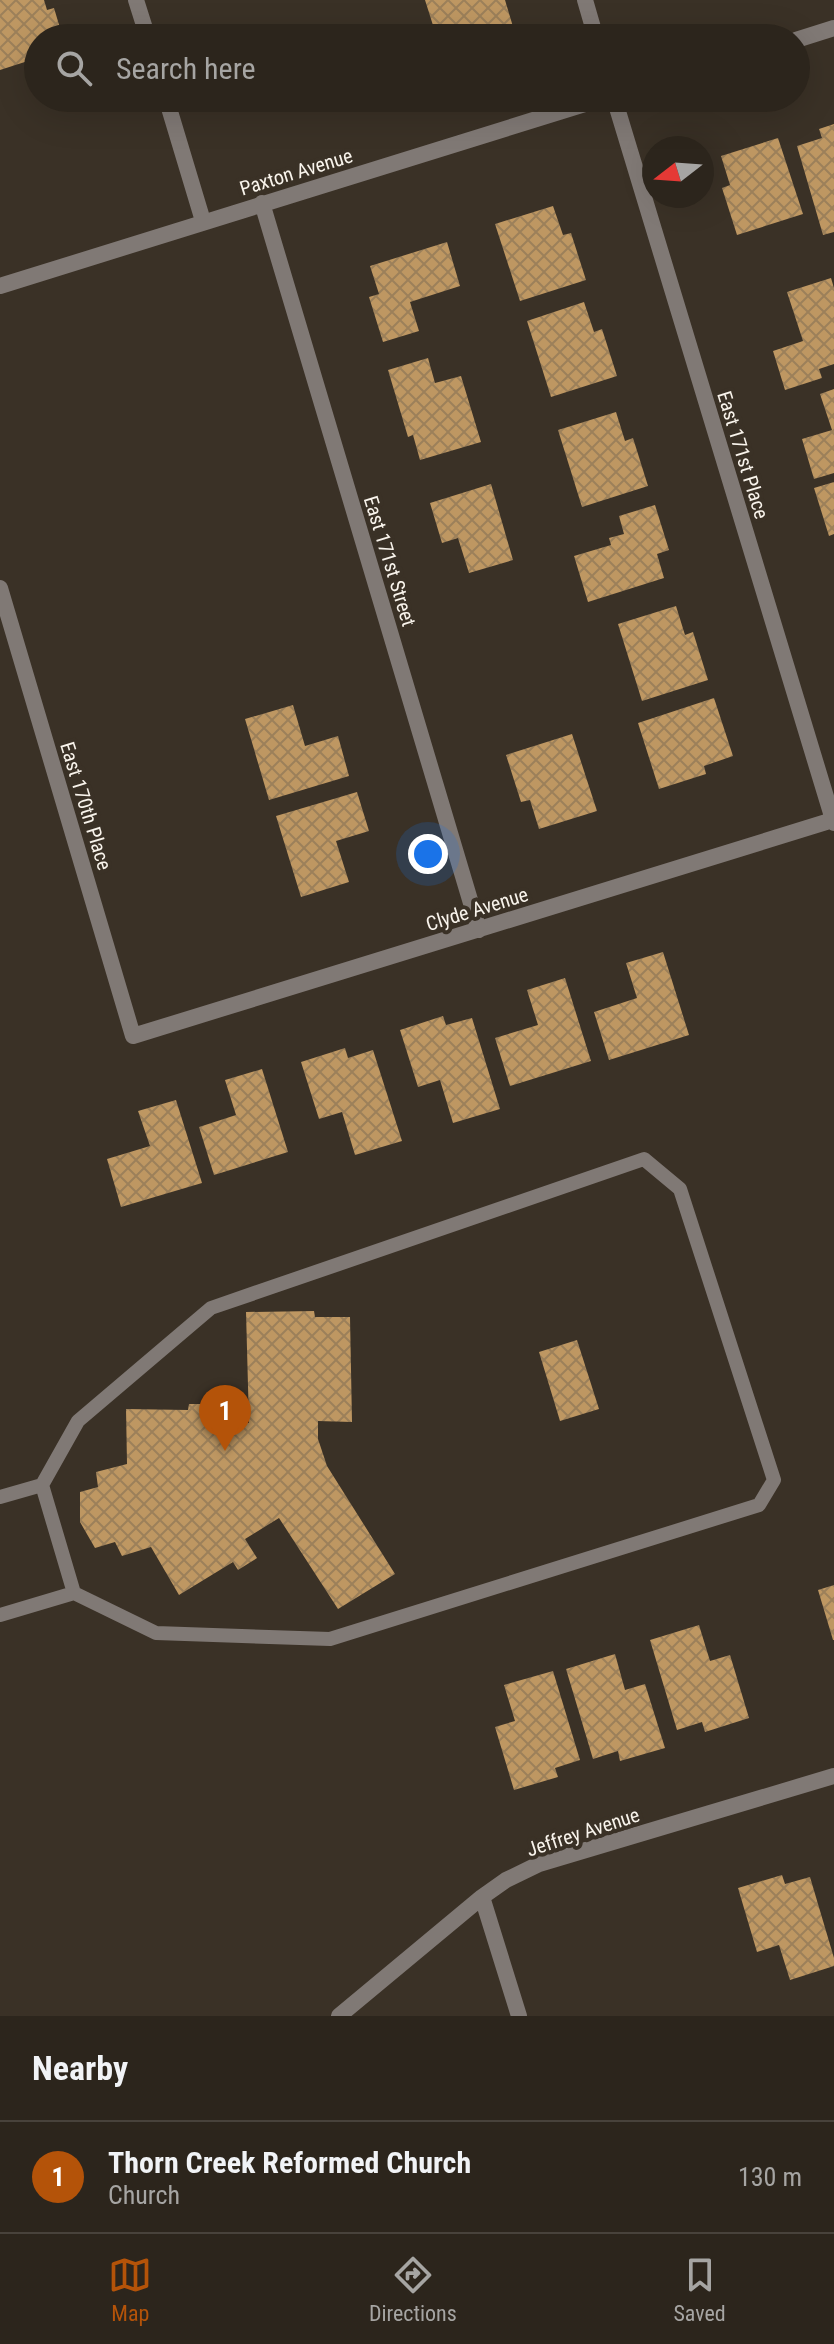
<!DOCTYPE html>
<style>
body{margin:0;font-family:"Roboto Condensed",sans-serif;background:#342d25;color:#f1f3f6}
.compass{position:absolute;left:642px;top:136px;width:72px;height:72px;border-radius:50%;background:#2c251c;box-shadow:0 8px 32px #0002;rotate:253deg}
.you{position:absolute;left:428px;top:854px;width:28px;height:28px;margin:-20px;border:6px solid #fff;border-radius:50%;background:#1a73e8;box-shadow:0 0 0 12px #1a73e833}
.badge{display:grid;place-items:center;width:52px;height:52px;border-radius:50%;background:#b45309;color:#fff;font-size:26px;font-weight:700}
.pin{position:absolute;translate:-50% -66px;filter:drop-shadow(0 2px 4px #0008)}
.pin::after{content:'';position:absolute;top:42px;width:28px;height:24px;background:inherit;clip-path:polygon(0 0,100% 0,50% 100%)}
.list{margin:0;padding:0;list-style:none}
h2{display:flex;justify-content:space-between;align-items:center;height:104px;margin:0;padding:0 32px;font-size:34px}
h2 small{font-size:26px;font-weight:400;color:#a6a5a3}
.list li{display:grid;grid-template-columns:52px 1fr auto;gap:24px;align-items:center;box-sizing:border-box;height:112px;padding:0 32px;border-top:2px solid #48423b}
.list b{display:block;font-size:30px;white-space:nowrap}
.list p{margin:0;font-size:26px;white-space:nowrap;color:#a6a5a3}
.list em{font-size:26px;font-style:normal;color:#a6a5a3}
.icon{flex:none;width:44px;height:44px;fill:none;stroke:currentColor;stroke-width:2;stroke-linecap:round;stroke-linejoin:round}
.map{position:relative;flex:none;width:834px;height:2016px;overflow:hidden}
.search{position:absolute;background:#2c251c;box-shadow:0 8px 32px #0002;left:24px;right:24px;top:24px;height:88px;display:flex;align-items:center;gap:20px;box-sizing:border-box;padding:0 28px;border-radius:44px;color:#a6a5a3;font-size:30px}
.sheet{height:216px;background:#2c251c}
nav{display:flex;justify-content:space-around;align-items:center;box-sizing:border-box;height:112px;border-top:2px solid #48423b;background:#2c251c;font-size:22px;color:#a6a5a3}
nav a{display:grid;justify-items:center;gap:4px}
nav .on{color:#b45309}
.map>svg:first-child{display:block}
</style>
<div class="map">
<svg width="834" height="2016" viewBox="0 0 834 2016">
<defs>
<pattern id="building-cross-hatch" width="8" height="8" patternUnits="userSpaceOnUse" patternTransform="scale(2)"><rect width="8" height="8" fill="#be9762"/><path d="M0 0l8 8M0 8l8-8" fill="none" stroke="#9c805a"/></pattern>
</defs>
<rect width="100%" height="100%" fill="#3a3126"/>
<!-- building -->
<path fill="url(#building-cross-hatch)" d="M 0,0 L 44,0 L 47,10 L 54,8 L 63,38 L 38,38 L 38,81 L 31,60 L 0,70 Z
M 425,0 L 505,0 L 514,30 L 490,38 L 466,38 L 465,35 L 454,38 L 437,38 Z
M 834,124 L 834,232 L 823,235 L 797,146 L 822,138 L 819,129 Z
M 778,138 L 803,214 L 737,235 L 722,188 L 730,185 L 721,156 Z
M 553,206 L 563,235 L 571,233 L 586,280 L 520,301 L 495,224 Z
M 447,242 L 460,286 L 410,302 L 419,331 L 383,342 L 369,297 L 379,294 L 370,266 Z
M 831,278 L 834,288 L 834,364 L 819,369 L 822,378 L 785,390 L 773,351 L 803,341 L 787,292 Z
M 584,302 L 594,332 L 602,329 L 617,376 L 551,397 L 527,321 Z
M 428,358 L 435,383 L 461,376 L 481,442 L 420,460 L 413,435 L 408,437 L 388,370 Z
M 834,389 L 834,473 L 814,479 L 802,439 L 832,430 L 820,394 Z
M 616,412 L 625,441 L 633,438 L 648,486 L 582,507 L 558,430 Z
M 834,482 L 834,534 L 829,536 L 814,488 Z
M 491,484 L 513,560 L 469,573 L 458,538 L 442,543 L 430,503 Z
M 655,505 L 669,550 L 657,554 L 664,578 L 588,602 L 574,556 L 611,545 L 609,538 L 624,534 L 619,516 Z
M 676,606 L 685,635 L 693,632 L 708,680 L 642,701 L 618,624 Z
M 714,698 L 733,756 L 704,766 L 706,774 L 659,789 L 638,723 Z
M 293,705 L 305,746 L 338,736 L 349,776 L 269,800 L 245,719 Z
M 572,734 L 597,811 L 539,829 L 530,800 L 521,802 L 506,755 Z
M 357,792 L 369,831 L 336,841 L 349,882 L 301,897 L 276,816 Z
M 663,952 L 689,1035 L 609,1060 L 594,1012 L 637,998 L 626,963 Z
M 565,978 L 591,1061 L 510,1086 L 495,1038 L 538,1025 L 527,990 Z
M 443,1016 L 446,1025 L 472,1018 L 500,1109 L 453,1123 L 440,1080 L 418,1087 L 400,1030 Z
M 345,1048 L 348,1058 L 373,1050 L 402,1141 L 355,1155 L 342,1112 L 319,1119 L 301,1062 Z
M 262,1069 L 288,1152 L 214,1175 L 199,1127 L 236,1115 L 225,1080 Z
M 176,1100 L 202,1183 L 121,1207 L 107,1159 L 150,1146 L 138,1111 Z
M 314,1311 L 315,1317 L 350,1317 L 352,1422 L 318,1421 L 318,1439 L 327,1466 L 395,1574 L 338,1609 L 279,1518 L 245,1539 L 257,1558 L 238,1570 L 233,1562 L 179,1595 L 151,1547 L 122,1556 L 115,1542 L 95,1548 L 80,1522 L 80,1492 L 98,1487 L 96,1472 L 127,1464 L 126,1409 L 188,1410 L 189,1404 L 210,1404 L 211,1422 L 249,1423 L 246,1312 Z
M 577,1340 L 599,1409 L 560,1421 L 539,1352 Z
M 834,1585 L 834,1640 L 833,1640 L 818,1590 Z
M 699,1625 L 710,1661 L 730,1655 L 749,1718 L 705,1732 L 702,1722 L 677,1730 L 650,1640 Z
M 615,1654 L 625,1690 L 645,1684 L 665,1748 L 620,1761 L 618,1751 L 593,1759 L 566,1669 Z
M 553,1671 L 580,1760 L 555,1768 L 558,1777 L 514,1790 L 495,1727 L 515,1721 L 504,1685 Z
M 782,1875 L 785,1884 L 810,1877 L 834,1958 L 834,1966 L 790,1980 L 779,1945 L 757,1952 L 738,1888 Z"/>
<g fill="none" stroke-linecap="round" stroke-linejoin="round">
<!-- lane -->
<path stroke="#807975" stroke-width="14" d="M 42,1485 L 78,1421 L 211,1308 L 644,1159 L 680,1189 L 774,1480 L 759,1505 L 330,1639 L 156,1633 L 74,1593
M 0,1497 L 42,1485 L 74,1593 L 0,1615"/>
<!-- street -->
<path stroke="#807975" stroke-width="16" d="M 136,0 L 148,38
M 585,0 L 596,38
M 796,40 L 834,28
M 166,98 L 203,221
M 614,98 L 834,823
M 262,203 L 479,930
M 0,286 L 604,98
M 0,588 L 133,1036 L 833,820
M 482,1897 L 519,2016
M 339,2016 L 482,1897 L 506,1880 L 539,1864 L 834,1776"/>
</g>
<g text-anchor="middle" stroke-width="8" stroke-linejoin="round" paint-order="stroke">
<!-- street labels -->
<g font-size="20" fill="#f9f4ec" stroke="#3a3126">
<text transform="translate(296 172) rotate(-17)" y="7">Paxton Avenue</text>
<text transform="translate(743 455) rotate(73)" y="7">East 171st Place</text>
<text transform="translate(390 561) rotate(73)" y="7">East 171st Street</text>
<text transform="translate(86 806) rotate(73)" y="7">East 170th Place</text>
<text transform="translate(477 909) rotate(-17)" y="7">Clyde Avenue</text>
<text transform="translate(583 1832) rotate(-18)" y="7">Jeffrey Avenue</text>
</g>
</g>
</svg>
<svg class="compass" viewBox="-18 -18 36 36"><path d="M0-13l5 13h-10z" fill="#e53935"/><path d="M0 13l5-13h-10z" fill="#a6a5a3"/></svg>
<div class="you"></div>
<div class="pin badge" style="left:225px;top:1451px">1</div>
<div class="search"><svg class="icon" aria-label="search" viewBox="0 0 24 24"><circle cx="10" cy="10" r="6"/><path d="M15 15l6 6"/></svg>Search here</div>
</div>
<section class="sheet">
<h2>Nearby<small></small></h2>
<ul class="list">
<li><span class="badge">1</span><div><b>Thorn Creek Reformed Church</b><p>Church</p></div><em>130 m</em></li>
</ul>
</section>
<nav>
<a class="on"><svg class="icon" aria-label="map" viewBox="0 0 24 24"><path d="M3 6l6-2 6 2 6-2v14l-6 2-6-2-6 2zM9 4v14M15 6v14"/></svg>Map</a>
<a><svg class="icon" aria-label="directions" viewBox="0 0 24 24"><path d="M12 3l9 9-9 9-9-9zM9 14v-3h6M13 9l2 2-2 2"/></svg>Directions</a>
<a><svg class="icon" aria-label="saved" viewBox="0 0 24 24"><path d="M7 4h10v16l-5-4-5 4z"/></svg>Saved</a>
</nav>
